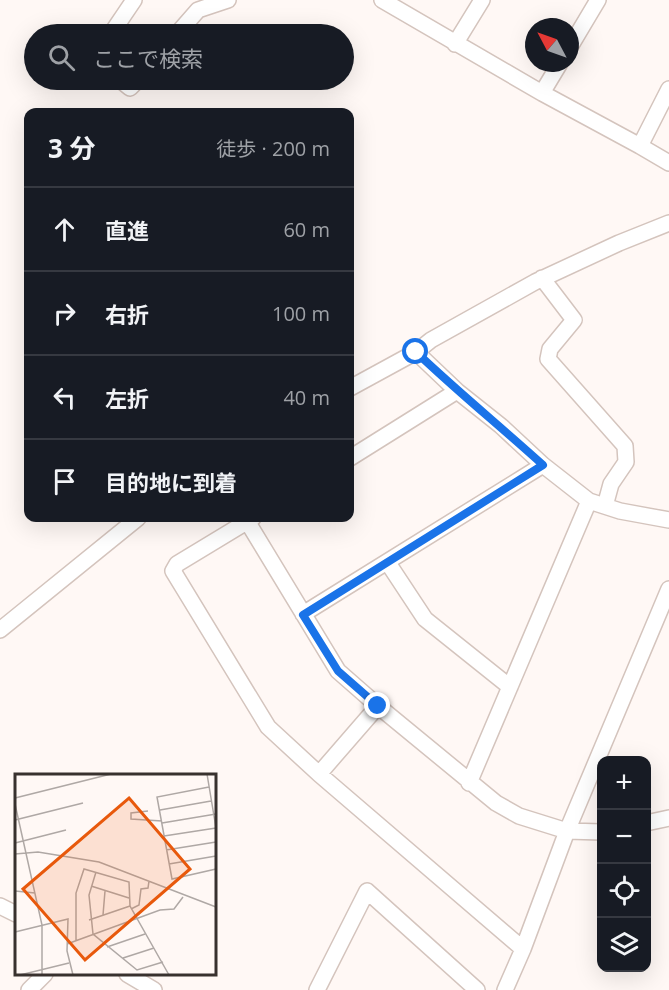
<!DOCTYPE html>
<html lang="ja">
<meta charset="utf-8">
<style>
body{margin:0;font-family:"Open Sans","Noto Sans JP",sans-serif;background:#242831;color:#f1f3f6}
.controls{position:absolute;right:18px;bottom:18px;display:grid;overflow:hidden;border-radius:12px;box-shadow:0 6px 24px #0002}
.controls button{width:54px;height:54px;display:grid;place-items:center;padding:0;border:0;border-bottom:2px solid #363941;background:#171b24;color:#f1f3f6;font:30px sans-serif}
.compass{position:absolute;left:525px;top:18px;width:54px;height:54px;border-radius:50%;background:#171b24;box-shadow:0 6px 24px #0002;rotate:311deg}
.stop{position:absolute;width:18px;height:18px;margin:-14px;border:4px solid #1a73e8;border-radius:50%;background:#fff}
.stop.end{background:#1a73e8;border-color:#fff;box-shadow:0 2px 6px #0008}
.list{margin:0;padding:0;list-style:none}
h2{display:flex;justify-content:space-between;align-items:center;height:78px;margin:0;padding:0 24px;font-size:26px}
h2 small{font-size:20px;font-weight:400;color:#9ea1a6}
.list li{display:grid;grid-template-columns:39px 1fr auto;gap:18px;align-items:center;box-sizing:border-box;height:84px;padding:0 24px;border-top:2px solid #363941}
.list b{display:block;font-size:22px;white-space:nowrap}
.list em{font-size:20px;font-style:normal;color:#9ea1a6}
.icon{flex:none;width:33px;height:33px;fill:none;stroke:currentColor;stroke-width:2;stroke-linecap:round;stroke-linejoin:round}
.map{position:relative;flex:none;width:669px;height:990px;overflow:hidden}
.search{position:absolute;background:#171b24;box-shadow:0 6px 24px #0002;left:24px;top:24px;width:330px;height:66px;display:flex;align-items:center;gap:15px;box-sizing:border-box;padding:0 21px;border-radius:33px;color:#9ea1a6;font-size:22px}
.panel{position:absolute;background:#171b24;box-shadow:0 6px 24px #0002;left:24px;top:108px;width:330px;height:414px;border-radius:12px}
.map>svg:first-child{display:block}
</style>
<div class="map">
<svg width="669" height="990" viewBox="0 0 669 990">
<rect width="100%" height="100%" fill="#fff8f5"/>
<g fill="none" stroke-linecap="round" stroke-linejoin="round">
<!-- street casing -->
<g stroke="#d4c4bd" stroke-width="18">
<path id="street" d="M 382,0 L 542,93 L 640,146 L 669,89
M 111,34 L 134,0
M 177,34 L 198,10 L 228,0
M 455,44 L 482,0
M 570,47 L 598,0
M 120,80 L 130,88 L 138,80
M 542,93 L 560,63
M 640,146 L 669,163
M 542,278 L 574,320 L 550,349 L 548,359 L 625,446 L 626,462 L 611,484 L 605,506
M 416,352 L 457,391
M 350,388 L 416,352 L 431,340 L 535,282 L 619,243 L 669,223
M 350,458 L 457,391 L 501,426 L 543,465 L 589,501 L 620,511 L 669,520
M 253,518 L 177,564 L 173,571 L 268,727 L 319,774 L 523,949
M 247,521 L 338,671 L 378,706 L 496,803 L 519,816 L 567,831 L 602,832
M 388,563 L 425,619 L 510,687
M 303,614 L 543,465
M 0,630 L 138,518
M 319,774 L 378,706
M 469,783 L 589,501
M 646,823 L 669,818
M 0,906 L 16,914
M 127,974 L 154,990
M 29,990 L 45,974
M 317,990 L 367,891 L 477,990
M 505,990 L 523,949 L 567,831 L 669,589"/>
</g>
<!-- street -->
<use href="#street" stroke="#fff" stroke-width="15"/>
</g>
<g fill="none" stroke-linecap="round" stroke-linejoin="round">
<!-- route -->
<path stroke="#1a73e8" stroke-width="8" d="M 378,706 L 338,671 L 303,615 L 543,465 C 501,427 457,391 416,352"/>
</g>
<!-- overview -->
<g transform="translate(15 774)">
<rect width="201" height="201" fill="#fff8f5"/>
<path fill="none" stroke="#afa8a5" stroke-width="1.5" d="M 192,0 L 201,54M 194,13 L 142,23 L 157,105 L 201,95M 0,24 L 96,0M 0,30 L 27,151 L 27,201M 145,36 L 196,27M 133,37 L 116,39 L 116,45 L 147,47M 0,46 L 68,29M 147,49 L 201,40M 149,62 L 201,54M 0,69 L 51,56M 151,76 L 201,68M 0,80 L 23,78 L 84,88 L 201,133M 154,90 L 201,82M 81,98 L 74,121 L 78,160 L 122,196 L 148,188M 76,112 L 114,124M 0,117 L 20,119M 116,135 L 124,131 L 126,115 L 133,114 L 134,107M 88,141 L 90,117M 74,146 L 115,132M 0,158 L 53,145 L 52,177 L 58,201M 61,167 L 61,119 L 69,95 L 114,108 L 115,132 L 154,201M 52,170 L 145,136 L 159,135 L 168,123M 92,173 L 130,160M 108,184 L 139,174M 5,201 L 54,189"/>
<path fill="#e8590c" fill-opacity="0.15" stroke="#e8590c" stroke-width="3" d="M 114,24 L 175,95 L 70,186 L 8,115 Z"/>
<rect width="201" height="201" fill="none" stroke="#38312e" stroke-width="3"/>
</g>
</svg>
<div class="controls">
<button>+</button>
<button>−</button>
<button><svg class="icon" aria-label="locate" viewBox="0 0 24 24"><circle cx="12" cy="12" r="6"/><path d="M12 2v4M12 18v4M2 12h4M18 12h4"/></svg></button>
<button><svg class="icon" aria-label="layers" viewBox="0 0 24 24"><path d="M12 4l9 5-9 5-9-5zM3 14l9 5 9-5"/></svg></button>
</div>
<svg class="compass" viewBox="-18 -18 36 36"><path d="M0-13l5 13h-10z" fill="#e53935"/><path d="M0 13l5-13h-10z" fill="#9ea1a6"/></svg>
<div class="stop" style="left:416px;top:352px"></div>
<div class="stop end" style="left:378px;top:706px"></div>
<div class="search"><svg class="icon" aria-label="search" viewBox="0 0 24 24"><circle cx="10" cy="10" r="6"/><path d="M15 15l6 6"/></svg>ここで検索</div>
<section class="panel">
<h2>3 分<small>徒歩 · 200 m</small></h2>
<ul class="list">
<li><svg class="icon" aria-label="ahead" viewBox="0 0 24 24"><path d="M12 20V5M6 11l6-6 6 6"/></svg><div><b>直進</b></div><em>60 m</em></li>
<li><svg class="icon" aria-label="right" viewBox="0 0 24 24"><path d="M7 20v-9h11M14 6l5 5-5 5"/></svg><div><b>右折</b></div><em>100 m</em></li>
<li><svg class="icon" aria-label="left" viewBox="0 0 24 24"><path d="M17 20v-9H6M10 6l-5 5 5 5"/></svg><div><b>左折</b></div><em>40 m</em></li>
<li><svg class="icon" aria-label="arrive" viewBox="0 0 24 24"><path d="M6 21V4h12l-3 4 3 4H6"/></svg><div><b>目的地に到着</b></div></li>
</ul>
</section>
</div>
